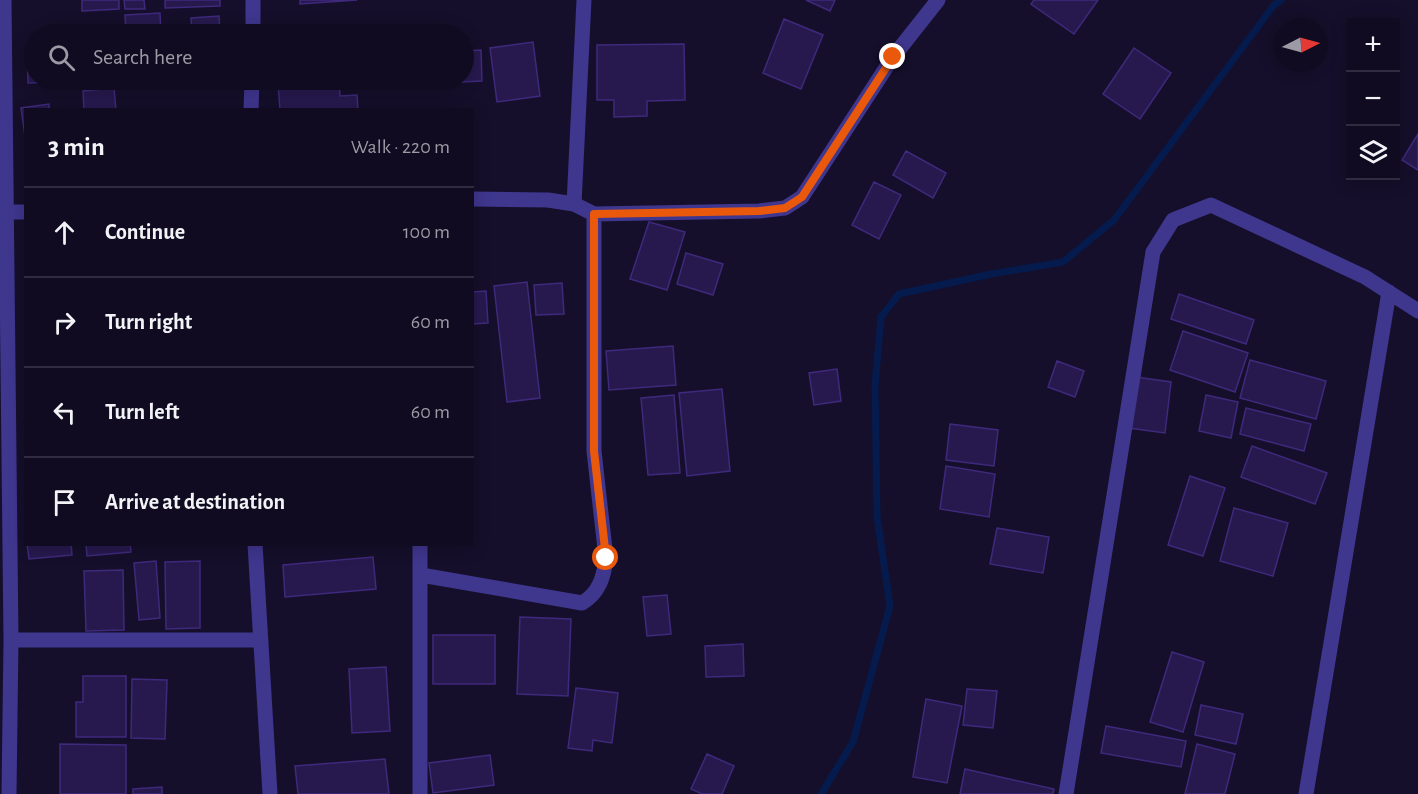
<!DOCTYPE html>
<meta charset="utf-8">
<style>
body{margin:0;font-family:"Alegreya Sans",sans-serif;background:#1e192d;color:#f1f3f6}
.controls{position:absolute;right:18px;top:18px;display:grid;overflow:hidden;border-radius:0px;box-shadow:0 3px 15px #0003}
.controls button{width:54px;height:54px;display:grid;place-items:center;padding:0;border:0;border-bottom:2px solid #302b3e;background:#100b20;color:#f1f3f6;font:30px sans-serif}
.compass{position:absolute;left:1274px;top:18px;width:54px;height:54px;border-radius:50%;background:#100b20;box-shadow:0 3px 15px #0003;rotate:84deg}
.stop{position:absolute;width:18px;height:18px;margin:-14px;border:4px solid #ea580c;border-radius:50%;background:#fff}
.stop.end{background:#ea580c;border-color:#fff;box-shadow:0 2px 6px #0008}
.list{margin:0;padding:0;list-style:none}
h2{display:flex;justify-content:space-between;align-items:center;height:78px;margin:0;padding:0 24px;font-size:26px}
h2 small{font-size:20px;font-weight:400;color:#9c9ba5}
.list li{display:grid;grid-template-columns:39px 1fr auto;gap:18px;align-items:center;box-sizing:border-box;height:90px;padding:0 24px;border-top:2px solid #302b3e}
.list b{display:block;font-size:22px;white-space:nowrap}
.list em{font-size:20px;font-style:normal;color:#9c9ba5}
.icon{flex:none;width:33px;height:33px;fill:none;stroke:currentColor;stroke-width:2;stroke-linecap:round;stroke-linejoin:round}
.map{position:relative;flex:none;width:1418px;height:794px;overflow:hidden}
.search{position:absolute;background:#100b20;box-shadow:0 3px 15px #0003;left:24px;top:24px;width:450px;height:66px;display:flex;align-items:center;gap:15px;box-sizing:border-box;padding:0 21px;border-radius:33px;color:#9c9ba5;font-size:22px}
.panel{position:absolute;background:#100b20;box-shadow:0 3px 15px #0003;left:24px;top:108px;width:450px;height:438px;border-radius:0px}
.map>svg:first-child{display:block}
</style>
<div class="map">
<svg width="1418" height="794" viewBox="0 0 1418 794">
<rect width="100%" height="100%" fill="#150f2b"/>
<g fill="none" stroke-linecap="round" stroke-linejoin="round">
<!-- stream -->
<path stroke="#061b4d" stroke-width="7" d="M 821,794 L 853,742 L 890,606 L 877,517 L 875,385 L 881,317 L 899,294 L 991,274 L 1063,262 L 1114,220 L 1274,5 L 1281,0"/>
</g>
<!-- building -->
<path fill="#27194e" stroke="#3f297c" stroke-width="1.5" d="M 82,0 L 119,0 L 119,9 L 82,11 Z
M 124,0 L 144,0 L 145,9 L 125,9 Z
M 165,0 L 220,0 L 220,6 L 165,8 Z
M 300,0 L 357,0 L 300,4 Z
M 806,0 L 835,0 L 830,11 Z
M 1034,0 L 1098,0 L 1074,34 L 1031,4 Z
M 160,13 L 161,34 L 126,34 L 125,15 Z
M 219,16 L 220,34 L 192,34 L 191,18 Z
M 784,19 L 823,35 L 801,89 L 763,73 Z
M 533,42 L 540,96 L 497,102 L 490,48 Z
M 684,44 L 685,100 L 647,101 L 647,116 L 614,117 L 614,100 L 597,100 L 597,45 Z
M 1134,48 L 1171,73 L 1140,119 L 1103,94 Z
M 481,50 L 482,81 L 419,84 L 418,80 L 464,80 L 464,51 Z
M 34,52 L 34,80 L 97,81 L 28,83 L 27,53 Z
M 339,81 L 340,96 L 357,95 L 358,110 L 280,110 L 278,84 Z
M 114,88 L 116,110 L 84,110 L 83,91 Z
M 49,104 L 49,110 L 26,110 L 26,143 L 21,108 Z
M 1418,134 L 1418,170 L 1402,160 Z
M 906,151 L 946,173 L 933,198 L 893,175 Z
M 874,182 L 901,195 L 879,239 L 852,225 Z
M 649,222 L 685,232 L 667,290 L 630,279 Z
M 686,253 L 723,264 L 713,295 L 677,284 Z
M 527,282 L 540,398 L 507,402 L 494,286 Z
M 562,283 L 564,314 L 536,315 L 534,285 Z
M 486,291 L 488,323 L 472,324 L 472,292 Z
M 1179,294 L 1254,320 L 1246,344 L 1171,319 Z
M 1183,331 L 1248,353 L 1235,392 L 1170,370 Z
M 673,346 L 676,385 L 609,390 L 606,351 Z
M 1250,360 L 1326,381 L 1316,419 L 1240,398 Z
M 1057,361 L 1084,371 L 1075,397 L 1048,387 Z
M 837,369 L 841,401 L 814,405 L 809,373 Z
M 1136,377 L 1171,382 L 1165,433 L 1129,428 Z
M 722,389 L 730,471 L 687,476 L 679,393 Z
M 674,395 L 680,473 L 648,475 L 641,398 Z
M 1206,395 L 1238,402 L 1231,438 L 1199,431 Z
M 1246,408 L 1311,424 L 1304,451 L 1240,434 Z
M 950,424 L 998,430 L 994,466 L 946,460 Z
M 1252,446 L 1327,473 L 1315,504 L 1241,477 Z
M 946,466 L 995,474 L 989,517 L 940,509 Z
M 1190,476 L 1225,488 L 1203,556 L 1168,545 Z
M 1234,508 L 1288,523 L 1273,576 L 1220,561 Z
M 997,528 L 1049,537 L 1043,573 L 990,564 Z
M 27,544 L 71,544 L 72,555 L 29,559 Z
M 86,544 L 130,544 L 131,552 L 87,556 Z
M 373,557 L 376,589 L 285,597 L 283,565 Z
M 156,561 L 160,618 L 139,620 L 134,563 Z
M 200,561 L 200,628 L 166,629 L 165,562 Z
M 123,570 L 124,630 L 86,631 L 84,571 Z
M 667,595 L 671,634 L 647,636 L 643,597 Z
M 520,617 L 571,619 L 568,696 L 517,694 Z
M 433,635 L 495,635 L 495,684 L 433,684 Z
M 743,644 L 744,676 L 706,677 L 705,646 Z
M 1172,652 L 1204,662 L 1183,732 L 1150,722 Z
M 386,667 L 390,731 L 352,733 L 349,669 Z
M 83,676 L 126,676 L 126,737 L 76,737 L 76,702 L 83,702 Z
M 132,679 L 167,680 L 165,739 L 131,738 Z
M 576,688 L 618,693 L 612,743 L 593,740 L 592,751 L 568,748 Z
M 967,689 L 997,691 L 993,728 L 963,725 Z
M 926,699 L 962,706 L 947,783 L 913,777 Z
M 1201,705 L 1243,714 L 1236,744 L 1195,735 Z
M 1106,726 L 1186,741 L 1181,767 L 1101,753 Z
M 60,744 L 126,745 L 126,794 L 60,794 Z
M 1197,744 L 1235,754 L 1225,794 L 1185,794 Z
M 707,754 L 734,766 L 722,794 L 702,794 L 691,789 Z
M 490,755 L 494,785 L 433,793 L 429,763 Z
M 385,759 L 389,794 L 298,794 L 295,766 Z
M 965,769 L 1054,789 L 1053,794 L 960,794 Z
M 162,787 L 162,794 L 133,794 L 133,789 Z"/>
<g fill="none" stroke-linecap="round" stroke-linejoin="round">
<!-- street -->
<path stroke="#3f368e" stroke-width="15" d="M 4,0 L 11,640 L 9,794
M 253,34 L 253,0
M 251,110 L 252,80
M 574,204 L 584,0
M 0,212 L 26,212
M 594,214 L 759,211 L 785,208 L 802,197 L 893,57 L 938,0
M 255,544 L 270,794
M 420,544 L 420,794
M 421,575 L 582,603 C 599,593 604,577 606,558 L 594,451 L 594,214 L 574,204 L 548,200 L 472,199
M 11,640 L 261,640
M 1066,794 L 1153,252 L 1173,220 L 1211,205 L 1365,277 L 1418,311
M 1306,794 L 1389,292"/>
</g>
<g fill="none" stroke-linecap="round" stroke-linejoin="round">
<!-- route -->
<path stroke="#ea580c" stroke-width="8" d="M 606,558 L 594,451 L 594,214 L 759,211 L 785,208 L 802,197 L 893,57"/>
</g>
</svg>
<div class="controls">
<button>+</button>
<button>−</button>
<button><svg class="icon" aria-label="layers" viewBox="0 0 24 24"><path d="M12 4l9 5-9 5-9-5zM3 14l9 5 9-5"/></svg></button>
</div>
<svg class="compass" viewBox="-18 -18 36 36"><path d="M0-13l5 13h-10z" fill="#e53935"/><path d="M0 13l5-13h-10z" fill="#9c9ba5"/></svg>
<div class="stop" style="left:606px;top:558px"></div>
<div class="stop end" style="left:893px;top:57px"></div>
<div class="search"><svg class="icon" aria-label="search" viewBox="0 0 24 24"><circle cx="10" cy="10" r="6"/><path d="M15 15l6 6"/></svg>Search here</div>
<section class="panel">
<h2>3 min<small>Walk · 220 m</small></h2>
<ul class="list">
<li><svg class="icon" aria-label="ahead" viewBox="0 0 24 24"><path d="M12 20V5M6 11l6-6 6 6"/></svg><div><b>Continue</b></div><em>100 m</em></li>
<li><svg class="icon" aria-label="right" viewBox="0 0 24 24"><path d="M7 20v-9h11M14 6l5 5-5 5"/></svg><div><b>Turn right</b></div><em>60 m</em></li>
<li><svg class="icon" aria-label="left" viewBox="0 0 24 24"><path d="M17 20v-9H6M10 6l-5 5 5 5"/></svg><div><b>Turn left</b></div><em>60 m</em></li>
<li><svg class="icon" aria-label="arrive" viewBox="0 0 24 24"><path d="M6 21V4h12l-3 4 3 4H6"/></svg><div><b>Arrive at destination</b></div></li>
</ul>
</section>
</div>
